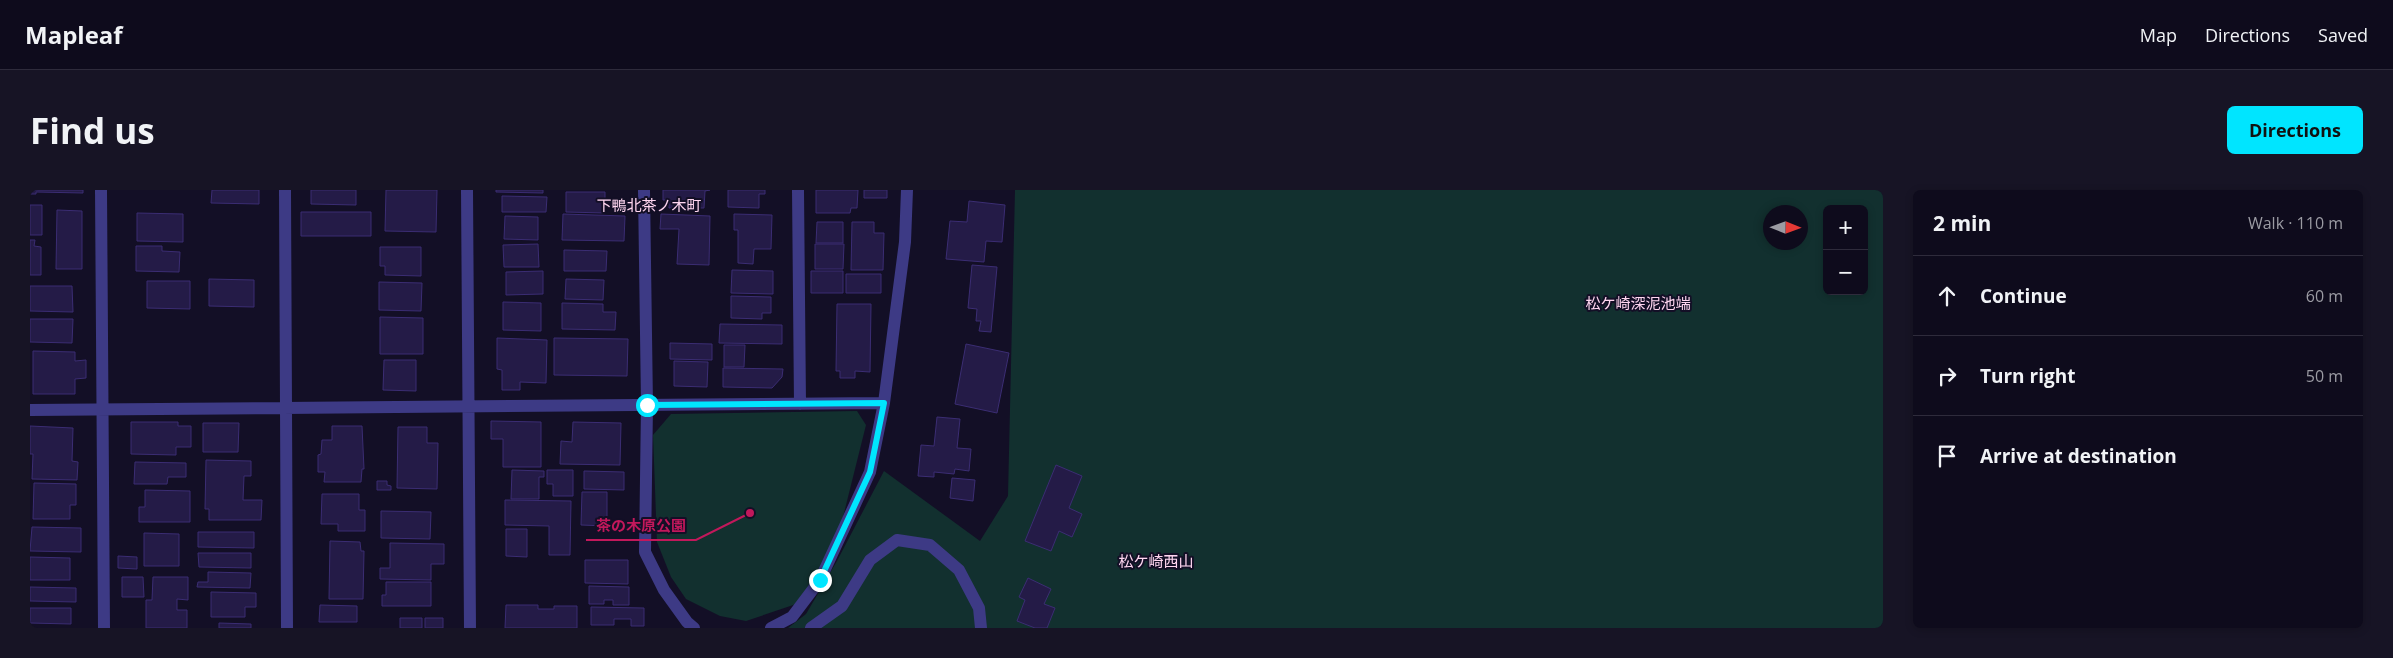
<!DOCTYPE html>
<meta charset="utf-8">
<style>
body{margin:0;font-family:"Open Sans","Noto Sans JP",sans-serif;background:#171425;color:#f1f3f6}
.controls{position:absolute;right:15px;top:15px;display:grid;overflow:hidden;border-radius:8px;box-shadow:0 2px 8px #0003}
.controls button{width:45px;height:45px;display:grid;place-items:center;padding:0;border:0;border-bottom:1px solid #2e2b3b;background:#0e0b1c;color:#f1f3f6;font:25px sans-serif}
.compass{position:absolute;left:1733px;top:15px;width:45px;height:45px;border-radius:50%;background:#0e0b1c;box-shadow:0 2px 8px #0003;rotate:91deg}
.stop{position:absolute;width:15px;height:15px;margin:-11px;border:4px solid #00e5ff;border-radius:50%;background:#fff}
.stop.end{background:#00e5ff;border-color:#fff;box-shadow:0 1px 5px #0008}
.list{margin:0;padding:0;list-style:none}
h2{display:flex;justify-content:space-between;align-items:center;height:65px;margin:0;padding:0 20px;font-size:21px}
h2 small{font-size:16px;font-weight:400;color:#9b9ba3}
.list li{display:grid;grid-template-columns:32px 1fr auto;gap:15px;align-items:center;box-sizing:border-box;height:80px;padding:0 20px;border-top:1px solid #2e2b3b}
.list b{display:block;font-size:19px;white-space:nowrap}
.list em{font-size:16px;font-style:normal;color:#9b9ba3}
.icon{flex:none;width:28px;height:28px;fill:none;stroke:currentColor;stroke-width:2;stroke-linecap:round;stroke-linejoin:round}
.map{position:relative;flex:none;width:1853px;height:438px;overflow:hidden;border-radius:8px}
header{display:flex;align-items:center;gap:30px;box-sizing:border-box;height:70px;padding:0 25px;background:#0e0b1c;border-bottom:1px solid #2e2b3b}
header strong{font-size:24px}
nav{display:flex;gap:28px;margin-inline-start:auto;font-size:18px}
.intro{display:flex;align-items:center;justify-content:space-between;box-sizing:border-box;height:120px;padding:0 30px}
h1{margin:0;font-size:35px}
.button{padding:12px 22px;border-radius:8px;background:#00e5ff;color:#111;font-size:18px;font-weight:700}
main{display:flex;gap:30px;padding:0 30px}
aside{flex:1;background:#0e0b1c;border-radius:8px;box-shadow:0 2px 8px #0003}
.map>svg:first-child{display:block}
</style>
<header>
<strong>Mapleaf</strong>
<nav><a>Map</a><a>Directions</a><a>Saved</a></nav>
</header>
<div class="intro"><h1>Find us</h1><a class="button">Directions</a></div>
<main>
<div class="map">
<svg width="1853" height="438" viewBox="0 0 1853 438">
<rect width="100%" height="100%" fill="#130f26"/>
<!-- green -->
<path fill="#12302f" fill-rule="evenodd" d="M 985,0 L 1853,0 L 1853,438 L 758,438 L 776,424 L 807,371 L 854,281 L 950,351 L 978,306 ZM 1797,19 L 1834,19 L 1834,101 L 1797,101 ZM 1740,22 L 1770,22 L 1770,52 L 1740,52 Z
M 827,221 L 836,235 L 810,339 L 775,411 L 716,431 L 690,426 L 656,409 L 641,387 L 627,352 L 623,245 L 641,224 Z"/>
<!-- building -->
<path fill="#241b47" stroke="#3b2d73" d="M 0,0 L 53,0 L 53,3 L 6,2 L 6,4 L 0,4 Z
M 182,0 L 229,0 L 229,14 L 181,13 Z
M 281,0 L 326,0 L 326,15 L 281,14 Z
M 356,0 L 407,0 L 406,42 L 355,41 Z
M 466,0 L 513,0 L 513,3 L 466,2 Z
M 633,0 L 680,0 L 675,1 L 674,18 L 639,18 L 639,10 L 633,10 Z
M 698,0 L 735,0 L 735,4 L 729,4 L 729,18 L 698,17 Z
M 786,0 L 828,0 L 827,18 L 821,18 L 820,23 L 786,23 Z
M 834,0 L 857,0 L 857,8 L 834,8 Z
M 536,2 L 575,2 L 575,23 L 536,22 Z
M 472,6 L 517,7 L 516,22 L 472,22 Z
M 939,11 L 975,15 L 972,52 L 956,51 L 954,72 L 916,69 L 920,31 L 937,32 Z
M 0,15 L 12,15 L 12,45 L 0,45 Z
M 27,20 L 52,21 L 52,79 L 26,79 Z
M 271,22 L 341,22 L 341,46 L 271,46 Z
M 107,23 L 153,24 L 153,52 L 107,51 Z
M 533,24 L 595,26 L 594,51 L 532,50 Z
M 631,24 L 680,26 L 679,75 L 647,74 L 649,39 L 630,39 Z
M 704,24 L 742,25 L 741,59 L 724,59 L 723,74 L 708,73 L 708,40 L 704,40 Z
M 475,26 L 508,27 L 508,50 L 474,49 Z
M 787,32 L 813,32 L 813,53 L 786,53 Z
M 822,32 L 844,32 L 844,43 L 854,43 L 853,80 L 821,80 Z
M 0,50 L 5,50 L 4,56 L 11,57 L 11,85 L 0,85 Z
M 508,54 L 509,77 L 474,77 L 473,55 Z
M 785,54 L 814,54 L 813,79 L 785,79 Z
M 106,56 L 132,56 L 132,61 L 150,62 L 149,82 L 106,81 Z
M 350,57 L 391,57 L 391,86 L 355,85 L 355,76 L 350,76 Z
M 534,60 L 577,61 L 576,81 L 534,81 Z
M 942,75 L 967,77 L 961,142 L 949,141 L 951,131 L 946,131 L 947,119 L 938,118 Z
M 702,80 L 743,81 L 743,104 L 701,103 Z
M 513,81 L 513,104 L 476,105 L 476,82 Z
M 781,81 L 813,81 L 813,103 L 781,103 Z
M 816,84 L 851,84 L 851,103 L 816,103 Z
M 179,89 L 224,90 L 224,117 L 179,116 Z
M 536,89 L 574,90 L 573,110 L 535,109 Z
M 117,91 L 160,91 L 160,119 L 117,118 Z
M 349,92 L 392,93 L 391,121 L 349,120 Z
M 0,96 L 42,96 L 43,122 L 0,121 Z
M 701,106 L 741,107 L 741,123 L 732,123 L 732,129 L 701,128 Z
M 473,112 L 511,113 L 511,141 L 473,140 Z
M 532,113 L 573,114 L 573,122 L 586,122 L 585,140 L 532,139 Z
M 807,114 L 841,114 L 840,182 L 825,181 L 825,188 L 810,188 L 810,181 L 806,181 Z
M 350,127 L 393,128 L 393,164 L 350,164 Z
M 0,129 L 43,129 L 42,153 L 0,152 Z
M 690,134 L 752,135 L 752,154 L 689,153 Z
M 467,148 L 517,150 L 516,193 L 490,192 L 490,200 L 472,200 L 472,180 L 467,179 Z
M 524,148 L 598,149 L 597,186 L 524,185 Z
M 640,153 L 682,154 L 682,170 L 640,169 Z
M 936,154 L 979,163 L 967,223 L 925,214 Z
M 694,155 L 715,155 L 714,177 L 694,177 Z
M 3,161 L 45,162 L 45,171 L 56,170 L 56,188 L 45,189 L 45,204 L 3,204 Z
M 354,170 L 386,170 L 386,201 L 353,200 Z
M 644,171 L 678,172 L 677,197 L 644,196 Z
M 693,178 L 753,179 L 752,187 L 742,198 L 693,197 Z
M 907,227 L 930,229 L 927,258 L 941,259 L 939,281 L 925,279 L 924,284 L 904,282 L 904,287 L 888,286 L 891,255 L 904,256 Z
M 461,231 L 511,232 L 511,277 L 473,277 L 473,249 L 461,249 Z
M 101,232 L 148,232 L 148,236 L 161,236 L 161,257 L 146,257 L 146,265 L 101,264 Z
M 543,232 L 591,233 L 590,275 L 530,274 L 531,251 L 542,252 Z
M 173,233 L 209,233 L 208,262 L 173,262 Z
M 0,236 L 43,238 L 42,271 L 48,272 L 47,290 L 2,289 L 3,264 L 0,264 Z
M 302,236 L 332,236 L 334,279 L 332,279 L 331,292 L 294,292 L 295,282 L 288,282 L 288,265 L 291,264 L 292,250 L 302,250 Z
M 368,237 L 397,237 L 397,253 L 408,253 L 407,299 L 367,298 Z
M 176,270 L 221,271 L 221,286 L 214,286 L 213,310 L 232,310 L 231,330 L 179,330 L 179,319 L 175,319 Z
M 105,272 L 156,273 L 156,287 L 138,287 L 137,294 L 104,294 Z
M 1026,275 L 1052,286 L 1039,318 L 1052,324 L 1042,347 L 1029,341 L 1021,361 L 995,351 Z
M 482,280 L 514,281 L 514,287 L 509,287 L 509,309 L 481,309 Z
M 517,280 L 543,280 L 543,306 L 523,306 L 523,294 L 517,294 Z
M 554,281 L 594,282 L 594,300 L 554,299 Z
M 922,288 L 945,290 L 943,311 L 920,308 Z
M 347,291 L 357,291 L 357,295 L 361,296 L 361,300 L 347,300 Z
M 4,293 L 46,294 L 46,315 L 40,315 L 40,329 L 3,329 Z
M 115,300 L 160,301 L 160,332 L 109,332 L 109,317 L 115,317 Z
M 552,302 L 577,302 L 577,336 L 551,335 Z
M 292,304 L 329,304 L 329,320 L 335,320 L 335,341 L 308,341 L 308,334 L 291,334 Z
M 475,310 L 541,311 L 540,365 L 519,365 L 519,336 L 475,335 Z
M 351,321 L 401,322 L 400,349 L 351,348 Z
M 2,337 L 51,338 L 51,362 L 0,361 Z
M 476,339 L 497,339 L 497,367 L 476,366 Z
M 168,342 L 224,342 L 224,358 L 168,357 Z
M 114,343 L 149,344 L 149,376 L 114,376 Z
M 300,351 L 330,352 L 331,361 L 334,361 L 333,409 L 299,409 Z
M 360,353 L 414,354 L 414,374 L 401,374 L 401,390 L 350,389 L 350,378 L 360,378 Z
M 168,363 L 221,363 L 221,378 L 169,377 Z
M 88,366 L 107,367 L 107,379 L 88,378 Z
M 0,367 L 40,368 L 40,390 L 0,390 Z
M 555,370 L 598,370 L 598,394 L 555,393 Z
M 178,382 L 221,383 L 220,398 L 167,397 L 168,392 L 178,392 Z
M 92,387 L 113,387 L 114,407 L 92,407 Z
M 123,387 L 158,387 L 158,410 L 147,409 L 147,420 L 157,420 L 157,438 L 116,438 L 116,410 L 122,410 Z
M 998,388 L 1021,399 L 1014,414 L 1025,418 L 1017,438 L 1005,438 L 987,431 L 995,410 L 989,407 Z
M 356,392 L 401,392 L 401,416 L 352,416 L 352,405 L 356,405 Z
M 559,396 L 599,397 L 599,415 L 583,415 L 583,410 L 574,410 L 574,414 L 559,414 Z
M 0,397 L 46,398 L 46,412 L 0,411 Z
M 181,402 L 226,403 L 226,417 L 215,417 L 215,427 L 181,427 Z
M 290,415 L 327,416 L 327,432 L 289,432 Z
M 476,415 L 508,415 L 508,419 L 524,419 L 524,416 L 547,416 L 547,438 L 475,438 Z
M 561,417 L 614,418 L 614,436 L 601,436 L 601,429 L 584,429 L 584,435 L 561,435 Z
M 0,418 L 41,418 L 41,434 L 0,433 Z
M 370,428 L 392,428 L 392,438 L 370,438 Z
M 395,428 L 413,428 L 413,438 L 395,438 Z
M 189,433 L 221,434 L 221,438 L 189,438 Z"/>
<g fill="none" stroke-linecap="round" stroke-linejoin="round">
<!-- minor -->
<path stroke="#3d3a85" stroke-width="12" d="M 71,0 L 74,438
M 255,0 L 257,438
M 437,0 L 440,438
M 614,0 L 617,215 L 615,362 L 634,400 L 657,432 L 664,438
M 768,0 L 770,214
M 0,220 L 854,213
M 741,438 L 762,427 L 790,390 L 840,282 L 854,213 L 875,52 L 877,0
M 781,438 L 812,416 L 840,370 L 867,350 L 900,355 L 929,380 L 949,418 L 951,438"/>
</g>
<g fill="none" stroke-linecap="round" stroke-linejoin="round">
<!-- route -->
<path stroke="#00e5ff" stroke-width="6" d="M 617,215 L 854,213 L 840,282 L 790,390"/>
</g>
<g text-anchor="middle" stroke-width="4" stroke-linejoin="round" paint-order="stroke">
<!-- neighbourhood labels -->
<g font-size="15" fill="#ffd6f0" stroke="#130f26">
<text x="619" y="21">下鴨北茶ノ木町</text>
<text x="1608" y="119">松ケ崎深泥池端</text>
<text x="1126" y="377">松ケ崎西山</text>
</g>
</g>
<!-- callouts -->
<path fill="none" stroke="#c2185b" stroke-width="2" d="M720 323L666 350H556"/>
<circle fill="#c2185b" stroke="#130f26" stroke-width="2" cx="720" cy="323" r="5"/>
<g font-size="15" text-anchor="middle" font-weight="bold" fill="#c2185b" stroke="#130f26" stroke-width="4" stroke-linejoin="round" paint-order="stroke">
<text x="611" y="341">茶の木原公園</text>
</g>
</svg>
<div class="controls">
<button>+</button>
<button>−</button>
</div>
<svg class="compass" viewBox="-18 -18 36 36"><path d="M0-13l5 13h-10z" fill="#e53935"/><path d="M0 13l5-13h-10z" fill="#9b9ba3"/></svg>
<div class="stop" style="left:617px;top:215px"></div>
<div class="stop end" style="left:790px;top:390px"></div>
</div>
<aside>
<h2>2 min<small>Walk · 110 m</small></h2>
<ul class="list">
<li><svg class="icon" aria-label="ahead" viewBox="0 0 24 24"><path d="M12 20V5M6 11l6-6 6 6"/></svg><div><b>Continue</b></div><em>60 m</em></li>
<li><svg class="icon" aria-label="right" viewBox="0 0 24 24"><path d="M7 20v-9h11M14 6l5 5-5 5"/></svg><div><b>Turn right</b></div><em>50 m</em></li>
<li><svg class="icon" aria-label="arrive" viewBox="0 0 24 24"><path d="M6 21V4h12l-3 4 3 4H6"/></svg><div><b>Arrive at destination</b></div></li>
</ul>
</aside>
</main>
